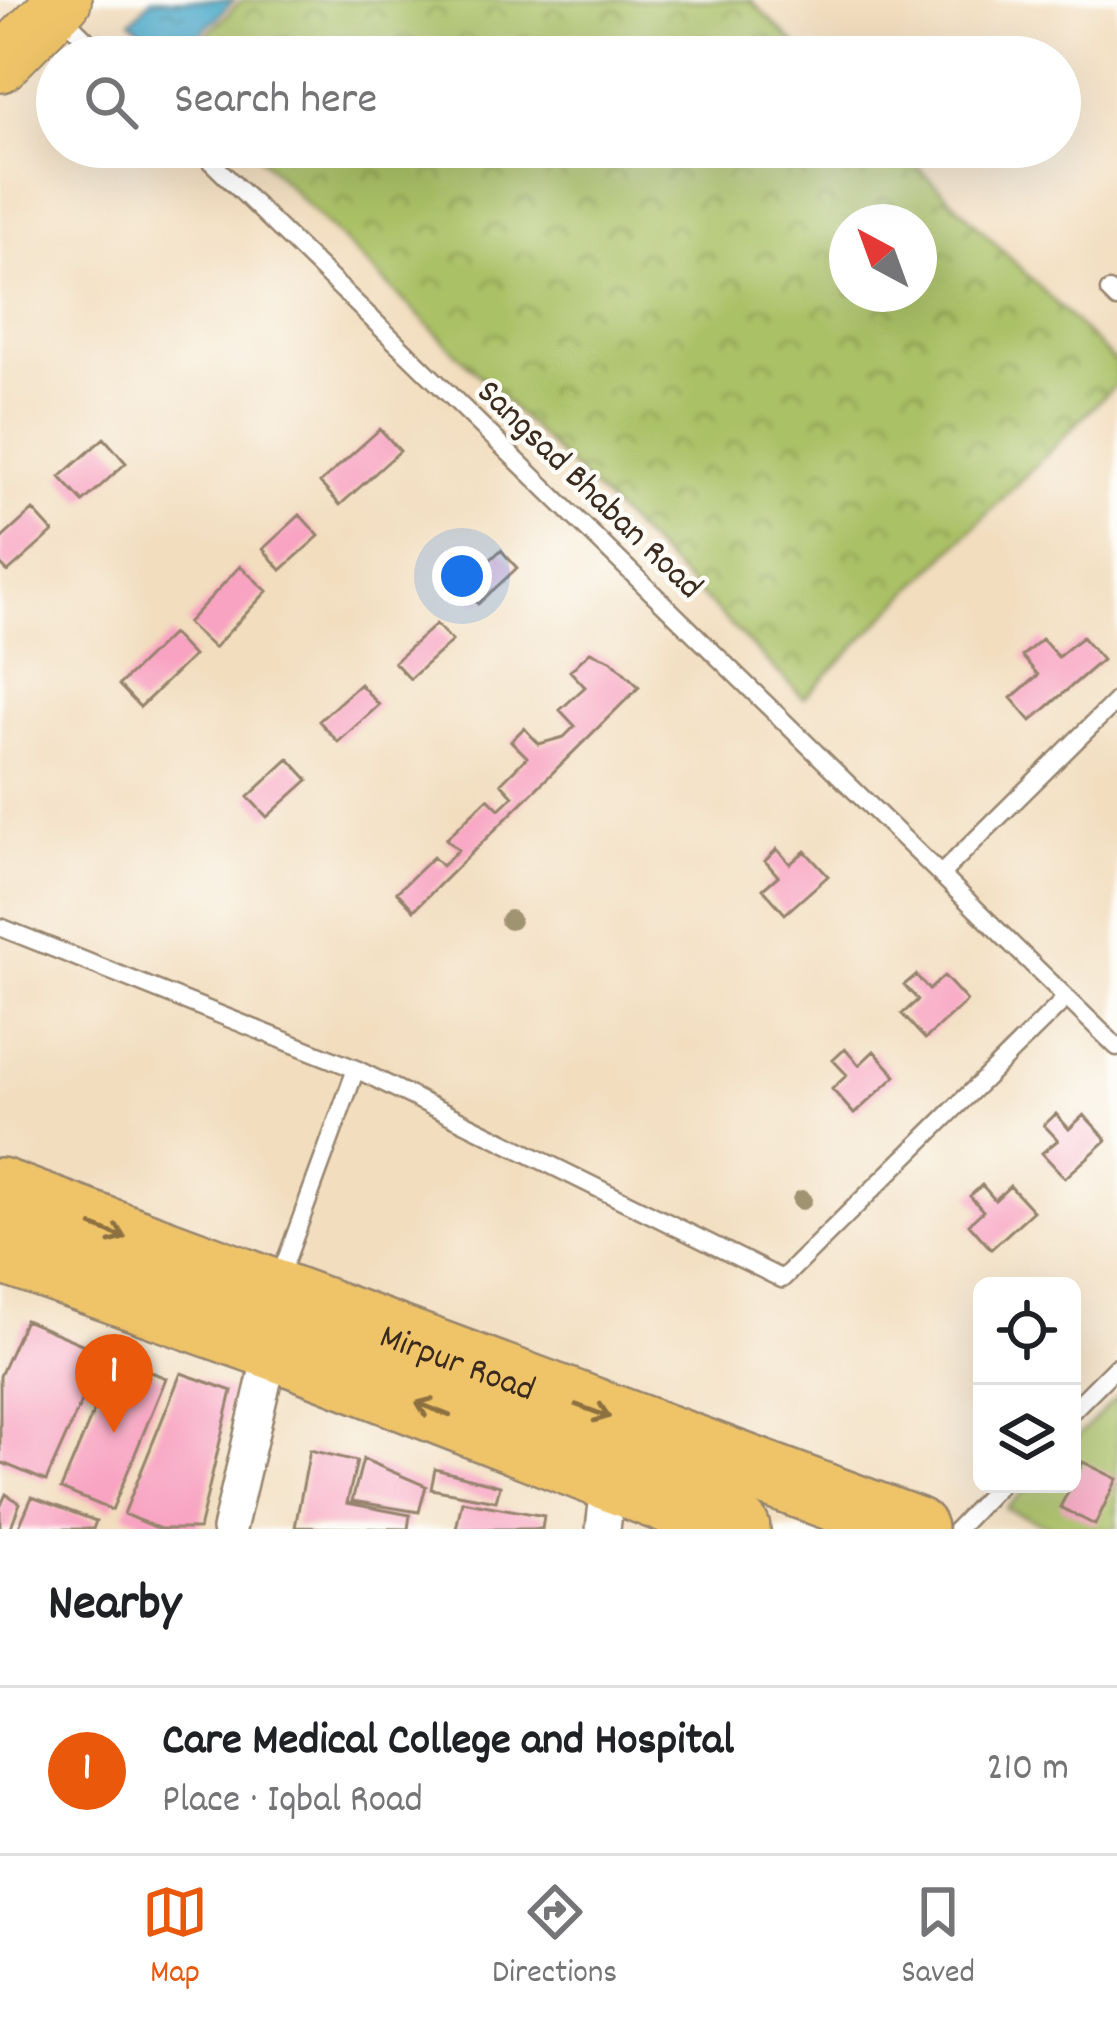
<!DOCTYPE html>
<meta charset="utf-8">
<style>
body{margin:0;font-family:Dekko,sans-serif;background:#f6f6f6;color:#202124}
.controls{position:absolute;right:36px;bottom:36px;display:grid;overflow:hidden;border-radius:18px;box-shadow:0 12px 48px #0002}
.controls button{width:108px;height:108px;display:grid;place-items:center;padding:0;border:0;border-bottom:3px solid #e0e0e0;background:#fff;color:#202124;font:60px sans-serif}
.compass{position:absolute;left:829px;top:204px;width:108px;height:108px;border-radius:50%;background:#fff;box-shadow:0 12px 48px #0002;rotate:319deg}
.you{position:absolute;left:462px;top:576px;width:42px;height:42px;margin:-30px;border:9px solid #fff;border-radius:50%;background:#1a73e8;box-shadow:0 0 0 18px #1a73e833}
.badge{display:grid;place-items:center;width:78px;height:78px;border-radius:50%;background:#ea580c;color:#fff;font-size:39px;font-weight:700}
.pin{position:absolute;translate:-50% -99px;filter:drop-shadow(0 3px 6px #0008)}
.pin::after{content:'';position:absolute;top:63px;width:42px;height:36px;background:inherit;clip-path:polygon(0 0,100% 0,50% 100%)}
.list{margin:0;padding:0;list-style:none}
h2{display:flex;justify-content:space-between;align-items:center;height:156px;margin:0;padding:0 48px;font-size:51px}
h2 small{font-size:39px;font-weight:400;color:#757577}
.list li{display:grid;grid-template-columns:78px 1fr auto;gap:36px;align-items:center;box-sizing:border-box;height:168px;padding:0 48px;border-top:3px solid #e0e0e0}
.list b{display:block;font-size:45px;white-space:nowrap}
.list p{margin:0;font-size:39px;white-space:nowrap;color:#757577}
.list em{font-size:39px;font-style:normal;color:#757577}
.icon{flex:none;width:66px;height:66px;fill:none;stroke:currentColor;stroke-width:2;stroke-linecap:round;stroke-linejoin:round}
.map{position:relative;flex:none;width:1117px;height:1529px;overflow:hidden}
.search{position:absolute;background:#fff;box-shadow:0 12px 48px #0002;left:36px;right:36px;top:36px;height:132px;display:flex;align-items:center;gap:30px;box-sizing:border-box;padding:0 42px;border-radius:66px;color:#757577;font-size:45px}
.sheet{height:324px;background:#fff}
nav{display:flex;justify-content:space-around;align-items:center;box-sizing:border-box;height:168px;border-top:3px solid #e0e0e0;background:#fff;font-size:33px;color:#757577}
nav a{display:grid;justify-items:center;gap:6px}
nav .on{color:#ea580c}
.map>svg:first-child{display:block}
</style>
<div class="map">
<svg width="1117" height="1529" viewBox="0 0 1117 1529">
<defs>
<pattern id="park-crowns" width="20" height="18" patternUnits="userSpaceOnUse" patternTransform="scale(3)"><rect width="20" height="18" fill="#aac166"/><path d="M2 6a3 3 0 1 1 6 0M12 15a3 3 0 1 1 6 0" fill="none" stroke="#8c9d53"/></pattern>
<pattern id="water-ripples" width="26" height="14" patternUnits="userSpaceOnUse" patternTransform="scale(3)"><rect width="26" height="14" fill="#4daccc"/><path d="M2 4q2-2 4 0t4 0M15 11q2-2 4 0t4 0" fill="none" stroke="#418ca5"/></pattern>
</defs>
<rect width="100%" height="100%" fill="#fdfcf7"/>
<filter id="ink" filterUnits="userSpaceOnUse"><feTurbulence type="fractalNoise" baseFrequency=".00833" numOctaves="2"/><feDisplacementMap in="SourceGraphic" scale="24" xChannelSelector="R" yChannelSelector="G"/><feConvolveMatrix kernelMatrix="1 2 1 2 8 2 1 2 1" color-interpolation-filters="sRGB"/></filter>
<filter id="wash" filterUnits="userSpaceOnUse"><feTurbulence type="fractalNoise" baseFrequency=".004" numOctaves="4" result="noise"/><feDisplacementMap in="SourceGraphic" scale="48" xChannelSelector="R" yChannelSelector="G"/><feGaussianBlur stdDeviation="2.7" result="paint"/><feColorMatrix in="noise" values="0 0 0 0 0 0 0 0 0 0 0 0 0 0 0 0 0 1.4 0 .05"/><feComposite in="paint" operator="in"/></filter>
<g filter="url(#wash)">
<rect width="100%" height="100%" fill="#f2ddbe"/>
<!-- green -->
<path fill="#aac166" stroke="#727642" stroke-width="3" d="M 1117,1397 L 1117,1529 L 1055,1529 L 1006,1509 L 1031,1484 L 1072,1484 L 1072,1442 Z"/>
<!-- park -->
<path fill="url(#park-crowns)" stroke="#727642" stroke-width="3" fill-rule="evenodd" d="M 242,0 L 750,0 L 808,57 L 185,57 Z
M 249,147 L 898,147 L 1117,364 L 1117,383 L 804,698 ZM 847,222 L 919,222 L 919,294 L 847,294 Z"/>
<!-- water -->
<path fill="url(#water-ripples)" stroke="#446b75" stroke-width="3" d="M 151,0 L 234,0 L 178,57 L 169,57 L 131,21 Z"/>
<g id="blocks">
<!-- building -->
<path fill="#f8a3c1" d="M 380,429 L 400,451 L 340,505 L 320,483 Z
M 104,438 L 126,463 L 83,502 L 60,477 Z
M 33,510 L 53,532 L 8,572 L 0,564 L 0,540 Z
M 300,515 L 319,536 L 281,570 L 263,549 Z
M 501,550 L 517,568 L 478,604 L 461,586 Z
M 240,566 L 267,591 L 214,648 L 187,623 Z
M 436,624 L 452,641 L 410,679 L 394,662 Z
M 172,634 L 193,656 L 140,707 L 119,685 Z
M 1082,637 L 1102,660 L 1031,721 L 1011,698 L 1038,675 L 1022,656 L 1042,639 L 1058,657 Z
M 590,652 L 611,660 L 639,687 L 414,910 L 397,892 L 433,857 L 442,866 L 458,850 L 446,839 L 488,798 L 499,809 L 513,796 L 501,783 L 527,757 L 511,741 L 524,728 L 539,744 L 564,737 L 575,726 L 560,710 L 585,687 L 570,671 Z
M 360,684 L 379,705 L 338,742 L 319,721 Z
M 289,759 L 308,780 L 267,817 L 248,797 Z
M 777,849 L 790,864 L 805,851 L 828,876 L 785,914 L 763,889 L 778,876 L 765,861 Z
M 916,975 L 929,990 L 944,976 L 967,1001 L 925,1039 L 902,1014 L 918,1000 L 904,985 Z
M 845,1049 L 859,1065 L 874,1051 L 896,1076 L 854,1114 L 832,1089 L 847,1075 L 833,1060 Z
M 1056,1114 L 1069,1129 L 1084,1115 L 1107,1140 L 1065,1178 L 1042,1153 L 1058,1140 L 1044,1125 Z
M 982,1185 L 995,1200 L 1010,1186 L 1033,1211 L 991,1249 L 969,1224 L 983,1211 L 970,1196 Z
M 25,1320 L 103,1353 L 46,1481 L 0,1462 L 0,1376 Z
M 116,1358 L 166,1378 L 112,1510 L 61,1489 Z
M 181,1373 L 232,1391 L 199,1529 L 160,1529 L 124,1514 Z
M 310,1450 L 357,1461 L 347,1503 L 410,1515 L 408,1529 L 295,1527 Z
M 363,1459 L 426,1486 L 419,1512 L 352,1501 Z
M 1083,1462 L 1117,1479 L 1095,1525 L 1060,1507 Z
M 435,1469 L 500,1486 L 496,1501 L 431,1489 Z
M 6,1494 L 20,1503 L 10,1529 L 0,1529 L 0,1507 Z
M 32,1497 L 96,1521 L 93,1529 L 18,1529 Z
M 462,1501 L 544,1516 L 542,1529 L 456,1529 Z"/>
</g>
</g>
<g filter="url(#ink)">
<use href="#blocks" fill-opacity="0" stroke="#96846e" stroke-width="3"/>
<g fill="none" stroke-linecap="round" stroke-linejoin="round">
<!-- lane casing -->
<g stroke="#96846e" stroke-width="21">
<path id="lane" d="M 59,13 L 104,57
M 196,147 L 1117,1047
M 1109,291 L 1117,299
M 941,874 L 1117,700
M 0,927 L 356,1069
M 278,1282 L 356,1069 L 782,1279 L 1066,998
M 1072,1411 L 1117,1366
M 957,1529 L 1000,1484"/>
</g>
<!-- street casing -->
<g stroke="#96846e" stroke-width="38">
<path id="street" d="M 229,1529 L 272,1347
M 603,1529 L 609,1479"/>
</g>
<!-- primary casing -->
<g stroke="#96846e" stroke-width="58">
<path id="primary" d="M 0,65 L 64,0"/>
</g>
<!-- highway casing -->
<g stroke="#96846e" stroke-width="68">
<g id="highway">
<path id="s1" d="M 0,1190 L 915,1529"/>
<path d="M 0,1251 L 272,1347 L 738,1529"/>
</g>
</g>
<!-- lane -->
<use href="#lane" stroke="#fff" stroke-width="16"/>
<!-- street -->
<use href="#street" stroke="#fff" stroke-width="33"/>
<!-- primary -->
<use href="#primary" stroke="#efc469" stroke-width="54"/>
<!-- highway -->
<use href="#highway" stroke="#efc469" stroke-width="63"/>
</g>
<!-- trees -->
<g fill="#a09372">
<circle cx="510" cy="920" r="10"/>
<circle cx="802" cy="1200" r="10"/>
</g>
<!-- one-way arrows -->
<defs><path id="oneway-shaft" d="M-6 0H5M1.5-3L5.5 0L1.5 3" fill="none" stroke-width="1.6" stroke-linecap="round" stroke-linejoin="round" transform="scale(3)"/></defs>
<g stroke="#8c6f40">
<use href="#oneway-shaft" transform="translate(109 1232) rotate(21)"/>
<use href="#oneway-shaft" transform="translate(433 1409) rotate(-158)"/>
<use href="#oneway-shaft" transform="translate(593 1411) rotate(20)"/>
</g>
</g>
<g text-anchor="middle" stroke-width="9" stroke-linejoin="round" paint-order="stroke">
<!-- street labels -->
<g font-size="36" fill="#3b2a1e" stroke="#fdfcf7">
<text transform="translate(592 487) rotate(44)" y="13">Sangsad Bhaban Road</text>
<text dy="13" stroke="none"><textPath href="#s1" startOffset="489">Mirpur Road</textPath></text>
</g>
</g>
</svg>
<div class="controls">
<button><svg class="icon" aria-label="locate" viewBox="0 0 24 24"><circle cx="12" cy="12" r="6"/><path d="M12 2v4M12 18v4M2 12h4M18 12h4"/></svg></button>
<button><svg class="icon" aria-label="layers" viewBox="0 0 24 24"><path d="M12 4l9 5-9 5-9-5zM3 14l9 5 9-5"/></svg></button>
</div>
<svg class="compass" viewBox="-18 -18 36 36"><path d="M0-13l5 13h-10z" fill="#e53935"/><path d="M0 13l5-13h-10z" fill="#757577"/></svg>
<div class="you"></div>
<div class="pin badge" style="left:114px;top:1433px">1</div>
<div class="search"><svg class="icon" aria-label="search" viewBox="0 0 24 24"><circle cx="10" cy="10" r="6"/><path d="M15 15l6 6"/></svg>Search here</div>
</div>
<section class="sheet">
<h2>Nearby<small></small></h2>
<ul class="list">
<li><span class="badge">1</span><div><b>Care Medical College and Hospital</b><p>Place · Iqbal Road</p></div><em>210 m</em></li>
</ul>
</section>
<nav>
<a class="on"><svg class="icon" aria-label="map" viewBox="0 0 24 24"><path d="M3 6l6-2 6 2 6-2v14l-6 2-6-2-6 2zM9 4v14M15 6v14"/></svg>Map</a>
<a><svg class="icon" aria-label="directions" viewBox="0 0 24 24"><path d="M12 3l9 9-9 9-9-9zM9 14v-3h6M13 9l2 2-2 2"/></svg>Directions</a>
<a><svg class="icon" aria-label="saved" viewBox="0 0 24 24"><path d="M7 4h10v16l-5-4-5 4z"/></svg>Saved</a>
</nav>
